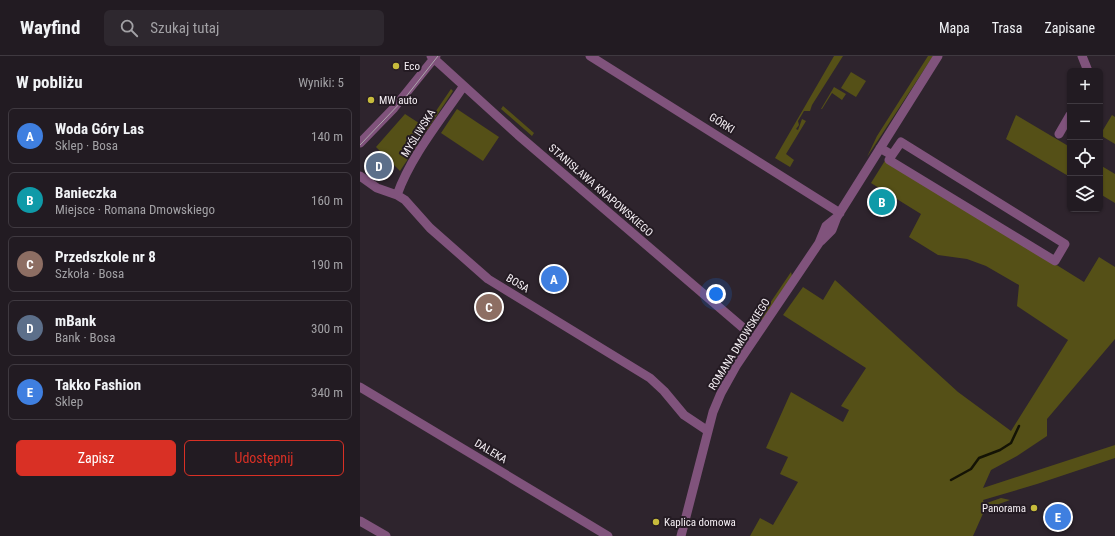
<!DOCTYPE html>
<html lang="pl">
<meta charset="utf-8">
<style>
body{margin:0;font-family:"Roboto Condensed",sans-serif;background:#2e282f;color:#f1f3f6}
.controls{position:absolute;right:12px;top:12px;display:grid;overflow:hidden;border-radius:6px;box-shadow:0 1px 3px #0004}
.controls button{width:36px;height:36px;display:grid;place-items:center;padding:0;border:0;border-bottom:1px solid #3f3940;background:#221b22;color:#f1f3f6;font:20px sans-serif}
.you{position:absolute;left:356px;top:238px;width:14px;height:14px;margin:-10px;border:3px solid #fff;border-radius:50%;background:#1a73e8;box-shadow:0 0 0 6px #1a73e833}
.badge{display:grid;place-items:center;width:26px;height:26px;border-radius:50%;background:#d93025;color:#fff;font-size:13px;font-weight:700}
.pin{position:absolute;translate:-50% -50%;border:2px solid #fff;box-shadow:0 1px 4px #0006}
.list{margin:0;padding:0;list-style:none}
h2{display:flex;justify-content:space-between;align-items:center;height:52px;margin:0;padding:0 16px;font-size:17px}
h2 small{font-size:13px;font-weight:400;color:#a2a1a5}
.list li{display:grid;grid-template-columns:26px 1fr auto;gap:12px;align-items:center;box-sizing:border-box;height:56px;margin:0 8px 8px;padding:0 8px;border:1px solid #3f3940;border-radius:6px}
.list b{display:block;font-size:15px;white-space:nowrap}
.list p{margin:0;font-size:13px;white-space:nowrap;color:#a2a1a5}
.list em{font-size:13px;font-style:normal;color:#a2a1a5}
.actions{display:flex;gap:8px;padding:12px 16px}
.actions a{flex:1;padding:9px 0;border:1px solid #d93025;border-radius:6px;text-align:center;font-size:14px;color:#d93025}
.actions .main{background:#d93025;color:#fff}
.icon{flex:none;width:22px;height:22px;fill:none;stroke:currentColor;stroke-width:2;stroke-linecap:round;stroke-linejoin:round}
.map{position:relative;flex:none;width:755px;height:480px;overflow:hidden}
header{display:flex;align-items:center;gap:24px;box-sizing:border-box;height:56px;padding:0 20px;background:#221b22;border-bottom:1px solid #3f3940}
header strong{font-size:19px}
nav{display:flex;gap:22px;margin-inline-start:auto;font-size:14px}
.search{width:280px;height:36px;background:#2e282f;display:flex;align-items:center;gap:10px;box-sizing:border-box;padding:0 14px;border-radius:6px;color:#a2a1a5;font-size:15px}
main{display:flex}
aside{flex:1;background:#221b22}
.map>svg:first-child{display:block}
</style>
<header>
<strong>Wayfind</strong>
<div class="search"><svg class="icon" aria-label="search" viewBox="0 0 24 24"><circle cx="10" cy="10" r="6"/><path d="M15 15l6 6"/></svg>Szukaj tutaj</div>
<nav><a>Mapa</a><a>Trasa</a><a>Zapisane</a></nav>
</header>
<main>
<aside>
<h2>W pobliżu<small>Wyniki: 5</small></h2>
<ul class="list">
<li><span class="badge" style="background:#3f7fe0">A</span><div><b>Woda Góry Las</b><p>Sklep · Bosa</p></div><em>140 m</em></li>
<li><span class="badge" style="background:#0f9aa8">B</span><div><b>Banieczka</b><p>Miejsce · Romana Dmowskiego</p></div><em>160 m</em></li>
<li><span class="badge" style="background:#8d6e63">C</span><div><b>Przedszkole nr 8</b><p>Szkoła · Bosa</p></div><em>190 m</em></li>
<li><span class="badge" style="background:#5c6f8a">D</span><div><b>mBank</b><p>Bank · Bosa</p></div><em>300 m</em></li>
<li><span class="badge" style="background:#3f7fe0">E</span><div><b>Takko Fashion</b><p>Sklep</p></div><em>340 m</em></li>
</ul>
<div class="actions"><a class="main">Zapisz</a><a>Udostępnij</a></div>
</aside>
<div class="map">
<svg width="755" height="480" viewBox="0 0 755 480">
<rect width="100%" height="100%" fill="#2e242d"/>
<!-- green -->
<path fill="#555017" d="M 474,0 L 483,0 L 452,49 L 450,55 L 444,55 L 438,65 L 439,69 L 436,73 L 438,74 L 442,63 L 446,65 L 426,98 L 434,104 L 430,111 L 415,102 Z
M 568,0 L 573,0 L 507,101 L 517,80 Z
M 491,16 L 506,25 L 496,41 L 481,32 Z
M 474,31 L 486,38 L 482,44 L 472,37 L 462,53 L 461,53 Z
M 91,33 L 93,35 L 40,115 L 16,91 L 45,58 L 65,71 Z
M 143,50 L 174,77 L 172,80 L 141,53 Z
M 97,53 L 139,81 L 123,105 L 81,77 Z
M 656,59 L 710,91 L 710,121 L 646,83 Z
M 752,59 L 755,61 L 755,88 L 740,79 Z
M 526,103 L 724,226 L 739,201 L 755,211 L 755,283 L 687,363 L 687,380 L 657,400 L 631,414 L 623,432 L 755,389 L 755,402 L 677,428 L 623,444 L 624,448 L 641,442 L 650,444 L 625,453 L 613,480 L 390,480 L 400,462 L 413,469 L 438,426 L 420,418 L 428,401 L 406,392 L 431,336 L 483,366 L 489,354 L 481,350 L 506,312 L 423,259 L 443,231 L 463,244 L 475,224 L 598,336 L 651,375 L 708,284 L 657,250 L 659,229 L 626,210 L 607,203 L 578,199 L 549,181 L 561,158 L 511,127 Z
M 740,109 L 755,118 L 755,147 L 740,138 Z
M 431,216 L 432,220 L 402,264 L 400,262 Z"/>
<g fill="none" stroke-linecap="round" stroke-linejoin="round">
<!-- stream -->
<path stroke="#141305" stroke-width="2.5" d="M 591,424 L 611,413 L 619,402 L 640,394 L 651,387 L 659,370"/>
<!-- minor -->
<path stroke="#80537c" stroke-width="9" d="M 71,0 L 158,79 L 395,282
M 230,0 L 480,157
M 722,0 L 728,15
M 699,78 L 710,59
M 0,87 L 34,52 L 76,0
M 520,92 L 532,99 L 529,104 L 695,205 L 705,188 L 541,86 L 532,99
M 0,120 L 17,132 L 37,139 L 45,144 L 70,172 L 128,223 L 290,322 L 304,335 L 324,359 L 348,375
M 37,139 C 51,100 80,65 103,31
M 461,185 L 472,174 L 477,161 L 578,0
M 0,331 L 248,480
M 0,465 L 26,480
M 321,480 L 353,356 L 361,337 L 376,310 L 459,187 L 466,170 L 477,161"/>
<!-- tram -->
<path stroke="#ada5ac" stroke-width="1" d="M 0,89 L 45,42 L 78,0"/>
</g>
<!-- markers -->
<g fill="#c7bb3c" stroke="#241b23" stroke-width="1.5">
<circle cx="36" cy="10" r="4"/>
<circle cx="11" cy="44" r="4"/>
<circle cx="674" cy="452" r="4"/>
<circle cx="296" cy="466" r="4"/>
</g>
<g text-anchor="middle" stroke-width="4" stroke-linejoin="round" paint-order="stroke">
<!-- poi labels -->
<g font-size="11" fill="#f5eff4" stroke="#241b23" text-anchor="start">
<text x="44" y="14">Eco</text>
<text x="19" y="48">MW auto</text>
<text x="666" y="456" text-anchor="end">Panorama</text>
<text x="304" y="470">Kaplica domowa</text>
</g>
<!-- street labels -->
<g font-size="11" fill="#f5eff4" stroke="#241b23">
<text transform="translate(362 67) rotate(32)" y="4">GÓRKI</text>
<text transform="translate(58 77) rotate(-58)" y="4">MYŚLIWSKA</text>
<text transform="translate(241 134) rotate(41)" y="4">STANISŁAWA KNAPOWSKIEGO</text>
<text transform="translate(158 227) rotate(31)" y="4">BOSA</text>
<text transform="translate(379 288) rotate(-58)" y="4">ROMANA DMOWSKIEGO</text>
<text transform="translate(131 395) rotate(31)" y="4">DALEKA</text>
</g>
</g>
</svg>
<div class="controls">
<button>+</button>
<button>−</button>
<button><svg class="icon" aria-label="locate" viewBox="0 0 24 24"><circle cx="12" cy="12" r="6"/><path d="M12 2v4M12 18v4M2 12h4M18 12h4"/></svg></button>
<button><svg class="icon" aria-label="layers" viewBox="0 0 24 24"><path d="M12 4l9 5-9 5-9-5zM3 14l9 5 9-5"/></svg></button>
</div>
<div class="you"></div>
<div class="pin badge" style="left:194px;top:223px;background:#3f7fe0">A</div>
<div class="pin badge" style="left:522px;top:146px;background:#0f9aa8">B</div>
<div class="pin badge" style="left:129px;top:251px;background:#8d6e63">C</div>
<div class="pin badge" style="left:19px;top:110px;background:#5c6f8a">D</div>
<div class="pin badge" style="left:698px;top:461px;background:#3f7fe0">E</div>
</div>
</main>
